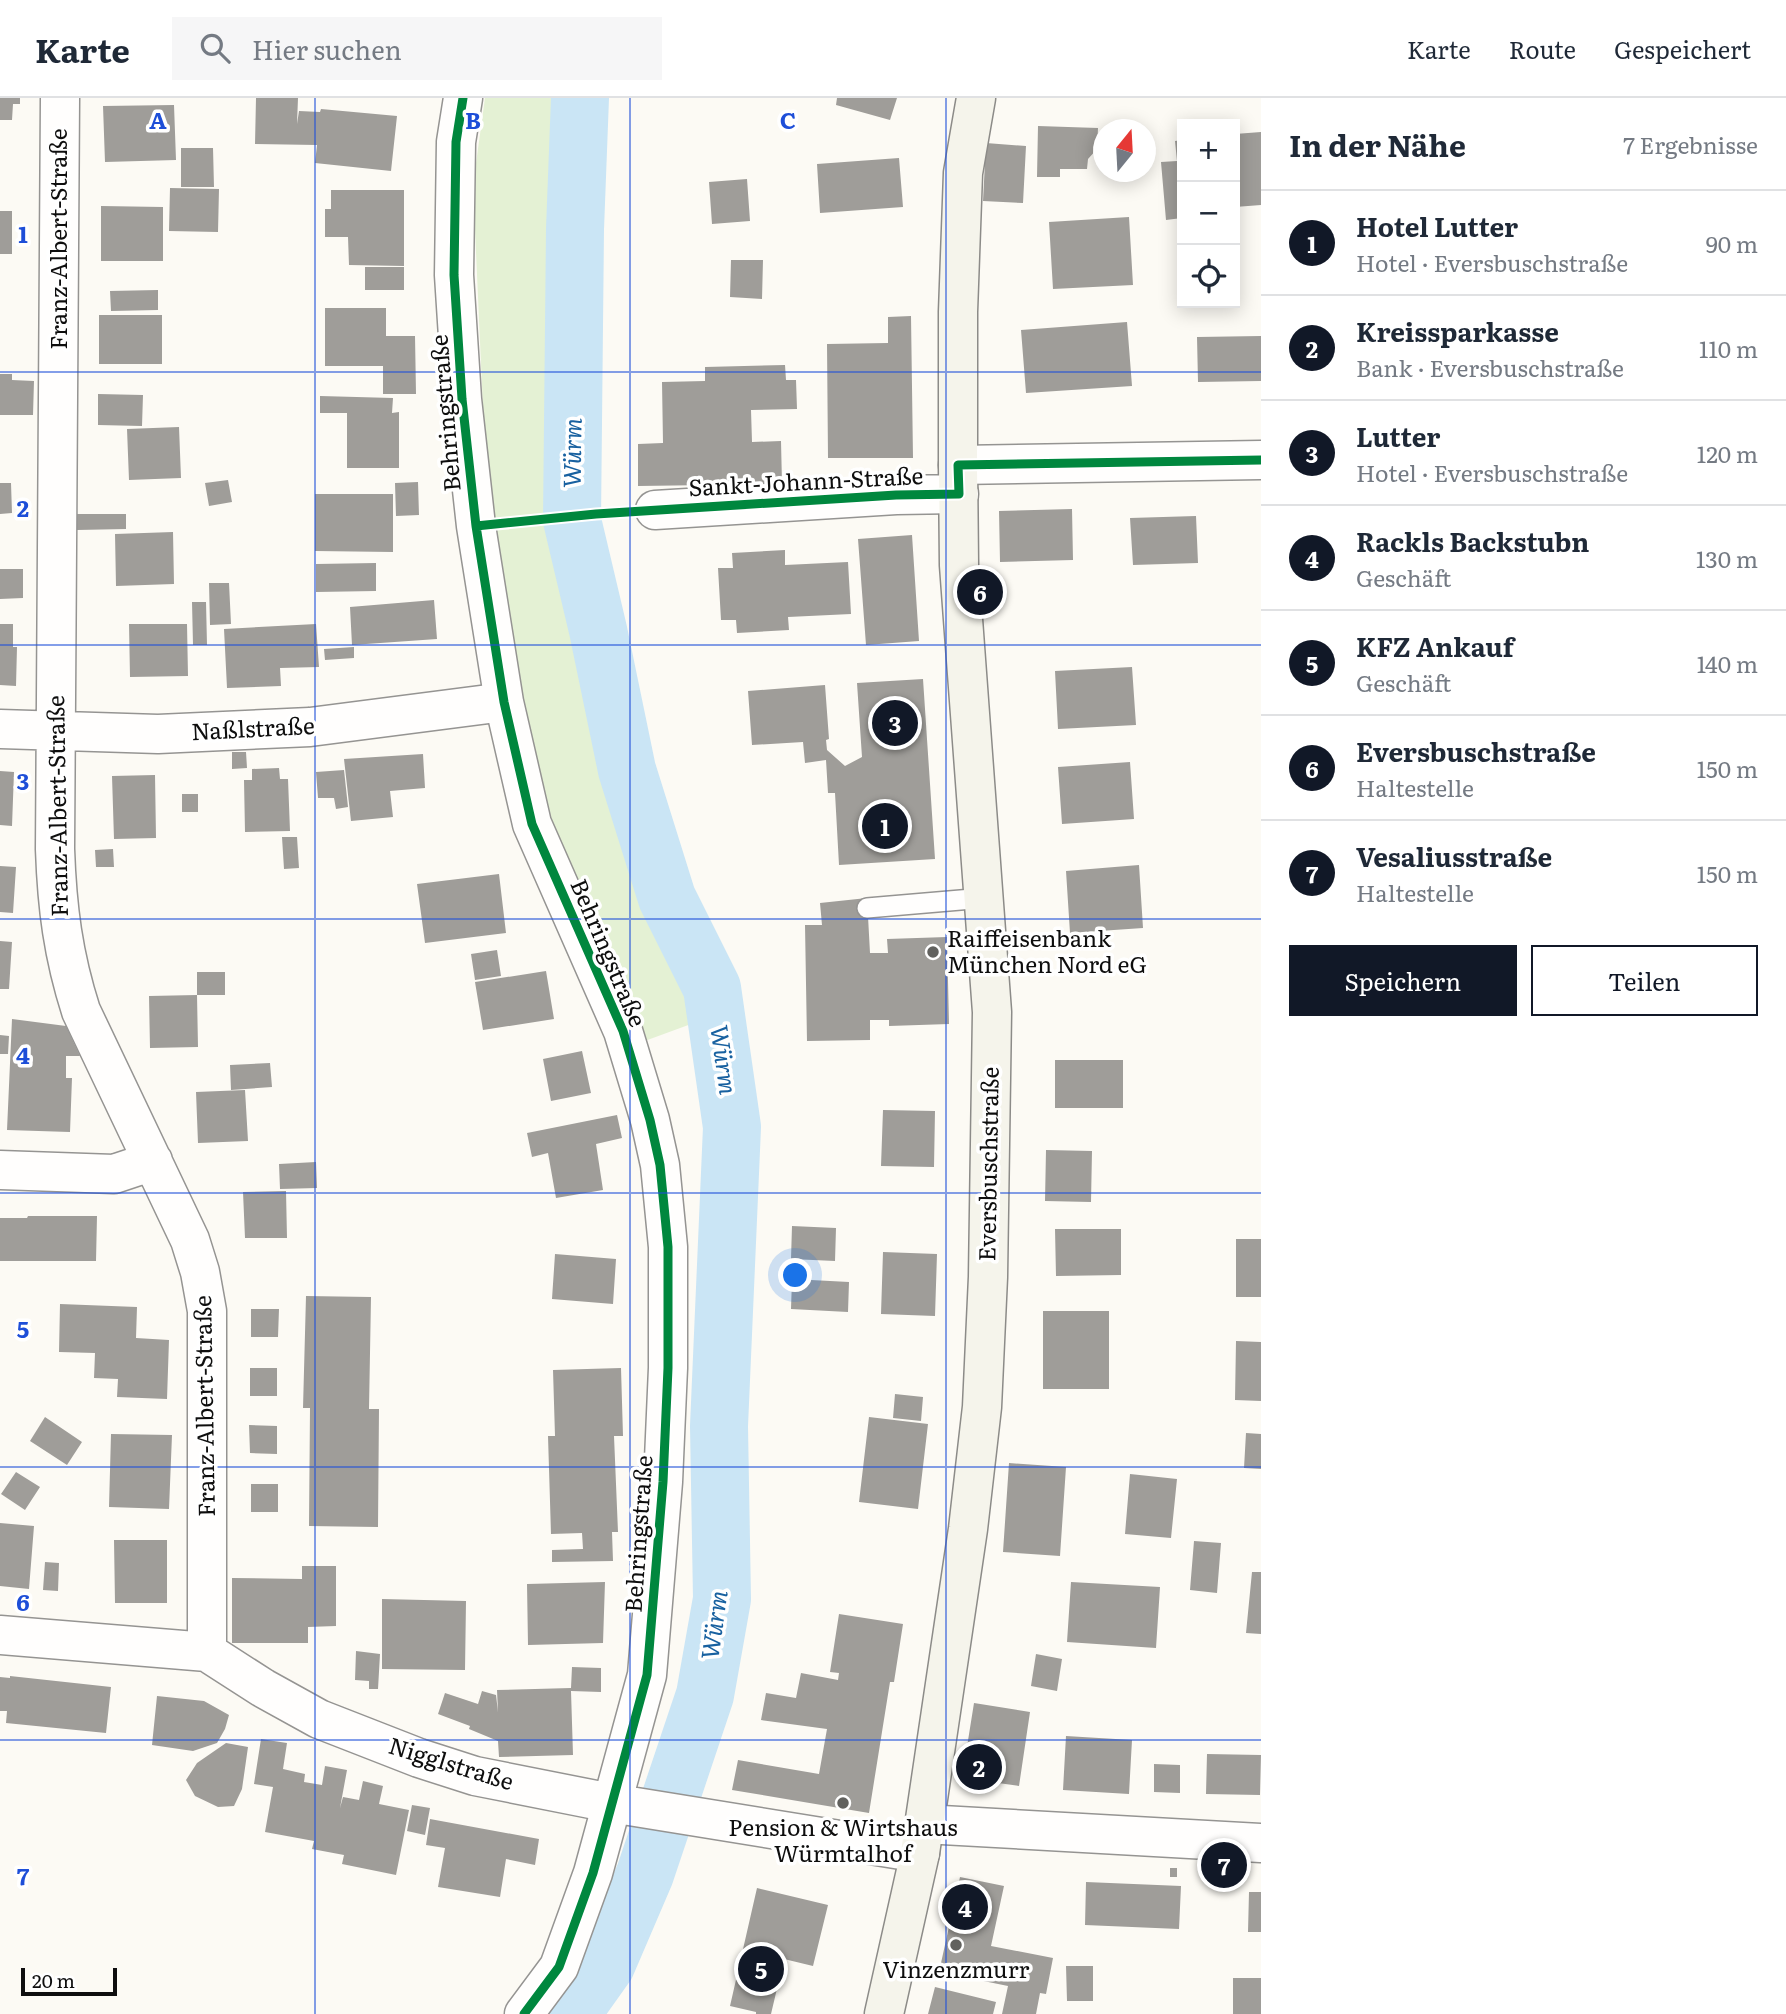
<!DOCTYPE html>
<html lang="de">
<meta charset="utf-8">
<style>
body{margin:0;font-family:Literata,serif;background:#f6f6f7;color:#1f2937}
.controls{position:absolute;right:21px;top:21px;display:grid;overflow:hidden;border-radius:0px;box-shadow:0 4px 18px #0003}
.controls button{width:63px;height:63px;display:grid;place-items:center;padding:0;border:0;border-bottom:2px solid #e0e1e3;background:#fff;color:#1f2937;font:35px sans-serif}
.compass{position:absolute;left:1093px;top:21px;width:63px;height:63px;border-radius:50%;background:#fff;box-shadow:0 4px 18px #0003;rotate:18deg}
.scale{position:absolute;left:21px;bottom:18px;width:96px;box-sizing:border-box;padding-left:7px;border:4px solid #0e0e0e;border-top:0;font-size:19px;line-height:24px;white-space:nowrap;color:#0e0e0e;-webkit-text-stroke:5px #fff;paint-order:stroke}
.you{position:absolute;left:796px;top:1178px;width:24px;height:24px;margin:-18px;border:5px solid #fff;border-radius:50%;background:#1a73e8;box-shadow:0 0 0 10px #1a73e833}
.badge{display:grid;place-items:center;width:46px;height:46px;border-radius:50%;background:#111827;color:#fff;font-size:23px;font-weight:700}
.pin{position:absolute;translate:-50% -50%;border:4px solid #fff;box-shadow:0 2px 7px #0006}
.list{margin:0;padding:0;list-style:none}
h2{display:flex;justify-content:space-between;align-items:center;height:91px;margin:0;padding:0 28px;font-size:30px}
h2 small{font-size:23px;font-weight:400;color:#747a83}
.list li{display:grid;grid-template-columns:46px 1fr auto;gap:21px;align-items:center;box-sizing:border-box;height:105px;padding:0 28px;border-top:2px solid #e0e1e3}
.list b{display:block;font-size:26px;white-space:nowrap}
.list p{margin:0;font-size:23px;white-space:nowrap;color:#747a83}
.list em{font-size:23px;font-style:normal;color:#747a83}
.actions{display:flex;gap:14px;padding:21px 28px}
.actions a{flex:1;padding:16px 0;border:2px solid #111827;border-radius:0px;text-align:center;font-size:24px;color:#111827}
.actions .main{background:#111827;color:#fff}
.icon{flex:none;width:38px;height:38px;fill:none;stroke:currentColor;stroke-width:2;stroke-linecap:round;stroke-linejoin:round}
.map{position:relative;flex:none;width:1261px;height:1916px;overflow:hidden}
header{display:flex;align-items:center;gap:42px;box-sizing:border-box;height:98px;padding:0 35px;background:#fff;border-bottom:2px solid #e0e1e3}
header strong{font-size:33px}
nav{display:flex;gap:38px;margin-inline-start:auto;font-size:24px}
.search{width:490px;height:63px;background:#f6f6f7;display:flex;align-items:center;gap:18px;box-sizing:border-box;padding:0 24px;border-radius:0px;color:#747a83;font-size:26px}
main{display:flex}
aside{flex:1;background:#fff}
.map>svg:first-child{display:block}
</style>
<header>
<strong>Karte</strong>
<div class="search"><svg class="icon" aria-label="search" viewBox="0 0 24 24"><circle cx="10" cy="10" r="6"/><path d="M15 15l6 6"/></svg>Hier suchen</div>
<nav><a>Karte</a><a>Route</a><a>Gespeichert</a></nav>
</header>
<main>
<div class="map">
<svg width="1261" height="1916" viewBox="0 0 1261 1916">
<rect width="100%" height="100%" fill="#fcfaf4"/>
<!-- green -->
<path fill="#e4f1d4" d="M 485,0 L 559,0 L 555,18 L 560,134 L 545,389 L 553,435 L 588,552 L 613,702 L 650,824 L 702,922 L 642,944 L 527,696 L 487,400 L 473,87 Z"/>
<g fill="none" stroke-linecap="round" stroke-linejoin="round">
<!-- river -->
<path stroke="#cae5f5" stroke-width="58" d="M 571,1916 L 606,1867 L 645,1776 L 705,1597 L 722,1501 L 719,1328 L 732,1029 L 712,890 L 667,800 L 627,672 L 598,532 L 572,422 L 575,131 L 580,0"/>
</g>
<!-- building -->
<path fill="#9f9d99" d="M 0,0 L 20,0 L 20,6 L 13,6 L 12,22 L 0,22 Z
M 256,0 L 298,0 L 297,26 L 299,13 L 320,14 L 321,11 L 397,18 L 391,73 L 315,65 L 317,47 L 255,46 Z
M 837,0 L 897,0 L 890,22 L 836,7 Z
M 174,7 L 176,62 L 105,64 L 103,8 Z
M 1038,28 L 1098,30 L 1097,51 L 1088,61 L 1087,71 L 1060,71 L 1060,79 L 1037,79 Z
M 1261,34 L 1261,107 L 1235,109 L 1235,36 Z
M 1182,42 L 1182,120 L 1166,122 L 1161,64 L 1177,63 L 1175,43 Z
M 986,45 L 1026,48 L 1023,105 L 983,103 Z
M 181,50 L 213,50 L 214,89 L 181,89 Z
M 899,60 L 903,109 L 820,115 L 817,66 Z
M 747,81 L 750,123 L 712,126 L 709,84 Z
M 170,90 L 219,91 L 218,134 L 169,133 Z
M 331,92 L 404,92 L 404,168 L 349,167 L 348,139 L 325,139 L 325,111 L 331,111 Z
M 101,108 L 163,109 L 163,163 L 101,163 Z
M 0,113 L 12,113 L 12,156 L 0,156 Z
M 1129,119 L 1133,187 L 1053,191 L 1049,124 Z
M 731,162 L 763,162 L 762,201 L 730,199 Z
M 365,169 L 404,169 L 404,192 L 365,192 Z
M 158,192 L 158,212 L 111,213 L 110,193 Z
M 325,210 L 386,210 L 386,238 L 415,238 L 416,296 L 383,296 L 383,268 L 325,268 Z
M 99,217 L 162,217 L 162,266 L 99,266 Z
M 911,218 L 913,360 L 828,360 L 827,246 L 888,245 L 888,219 Z
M 1127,224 L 1132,288 L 1026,295 L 1021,232 Z
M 1261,238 L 1261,283 L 1198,284 L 1197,239 Z
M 785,267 L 786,282 L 796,282 L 797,311 L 751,312 L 752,344 L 781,343 L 782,386 L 638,388 L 638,346 L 663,345 L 662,284 L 705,283 L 705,269 Z
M 0,276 L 12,276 L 12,282 L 34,283 L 33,317 L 0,317 Z
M 98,296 L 143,297 L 142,328 L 98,327 Z
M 320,298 L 393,300 L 392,315 L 399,314 L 399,370 L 347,370 L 347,315 L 320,315 Z
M 179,329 L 181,380 L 129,382 L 127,331 Z
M 228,382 L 232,404 L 209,408 L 205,385 Z
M 418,384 L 419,417 L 396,418 L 395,385 Z
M 0,385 L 11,385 L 12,415 L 0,416 Z
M 315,396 L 393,396 L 393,454 L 315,453 Z
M 1072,411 L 1073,462 L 1000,464 L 999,413 Z
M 77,416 L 126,416 L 126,431 L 77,432 Z
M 1196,418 L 1198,465 L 1133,467 L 1130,420 Z
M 173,434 L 174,486 L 116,488 L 115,436 Z
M 912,437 L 919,543 L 866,547 L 858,441 Z
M 785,452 L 785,467 L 848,464 L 851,516 L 788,519 L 789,532 L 737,535 L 736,522 L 721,522 L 718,470 L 733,470 L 732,455 Z
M 376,465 L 376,493 L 316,494 L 316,466 Z
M 0,471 L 23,471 L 23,500 L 0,501 Z
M 209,485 L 229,485 L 231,526 L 210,527 Z
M 434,502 L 437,541 L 352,547 L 350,509 Z
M 192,504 L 206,504 L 207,547 L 193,547 Z
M 0,526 L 13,526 L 13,549 L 17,549 L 16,588 L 0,587 Z
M 129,526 L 187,526 L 188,578 L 130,579 Z
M 316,526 L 319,569 L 280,570 L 281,588 L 227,590 L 224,531 Z
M 354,549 L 354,560 L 325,562 L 324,551 Z
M 1132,569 L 1136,627 L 1058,631 L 1055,573 Z
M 923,581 L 935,761 L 839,767 L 835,695 L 828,695 L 826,662 L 805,665 L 803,644 L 752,647 L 748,593 L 825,587 L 829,641 L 826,642 L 827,652 L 845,668 L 862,659 L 857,585 Z
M 232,654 L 246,654 L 247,670 L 232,671 Z
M 423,656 L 425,690 L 390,693 L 393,719 L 351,723 L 344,661 Z
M 1130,664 L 1134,721 L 1062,726 L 1058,669 Z
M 279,670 L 280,681 L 288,681 L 290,733 L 245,734 L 244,682 L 252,682 L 252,671 Z
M 344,672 L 348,709 L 336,711 L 334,700 L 318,700 L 316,674 Z
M 0,673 L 14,674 L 12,728 L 0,727 Z
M 155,677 L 156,740 L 114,741 L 112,678 Z
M 182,696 L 198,696 L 198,714 L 182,714 Z
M 282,739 L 297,739 L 299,770 L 284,771 Z
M 113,751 L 114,769 L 96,769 L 95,752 Z
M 1139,767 L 1143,830 L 1070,835 L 1066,773 Z
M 0,768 L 16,769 L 13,815 L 0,814 Z
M 499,776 L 506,835 L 425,845 L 417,786 Z
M 867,800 L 870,855 L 888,855 L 887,841 L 947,839 L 949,926 L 889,928 L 889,922 L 870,922 L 870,942 L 807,943 L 805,827 L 822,827 L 820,805 Z
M 0,843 L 12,844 L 9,891 L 0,891 Z
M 497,852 L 501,878 L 475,882 L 471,856 Z
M 546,873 L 554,921 L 483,932 L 475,884 Z
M 197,874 L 225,874 L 225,897 L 197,897 Z
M 197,897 L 198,949 L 150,950 L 149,898 Z
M 12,921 L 66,928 L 80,958 L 66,958 L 66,980 L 72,980 L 70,1034 L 7,1032 Z
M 0,937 L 9,938 L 8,956 L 0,956 Z
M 582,953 L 591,995 L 551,1003 L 543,961 Z
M 1055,962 L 1123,962 L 1123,1010 L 1055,1010 Z
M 270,965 L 272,989 L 231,992 L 230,967 Z
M 245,992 L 248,1043 L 198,1045 L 196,994 Z
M 883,1012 L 935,1013 L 934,1069 L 881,1068 Z
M 617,1017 L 622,1040 L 596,1046 L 603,1092 L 556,1100 L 548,1055 L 532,1059 L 527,1035 Z
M 1046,1052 L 1092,1053 L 1091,1104 L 1045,1103 Z
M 316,1064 L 317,1090 L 280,1091 L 279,1066 Z
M 286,1093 L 287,1140 L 245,1140 L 243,1094 Z
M 28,1118 L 97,1118 L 96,1163 L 0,1163 L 0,1120 L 27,1120 Z
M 792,1128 L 836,1130 L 835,1163 L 791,1161 Z
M 1055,1131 L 1121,1131 L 1121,1177 L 1056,1178 Z
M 1236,1141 L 1261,1141 L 1261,1199 L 1236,1199 Z
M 883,1154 L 937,1156 L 935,1218 L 881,1216 Z
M 555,1156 L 616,1161 L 613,1206 L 552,1201 Z
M 792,1181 L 849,1184 L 848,1214 L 791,1211 Z
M 306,1198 L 371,1199 L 369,1311 L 379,1311 L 378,1429 L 309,1428 L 310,1310 L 303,1310 Z
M 60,1206 L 137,1209 L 136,1240 L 169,1242 L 167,1301 L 117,1299 L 118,1281 L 94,1280 L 95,1255 L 59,1254 Z
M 251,1211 L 279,1211 L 278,1239 L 251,1239 Z
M 1043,1213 L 1109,1213 L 1109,1291 L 1043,1291 Z
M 1236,1243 L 1261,1244 L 1261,1303 L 1235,1302 Z
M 250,1270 L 277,1270 L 277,1298 L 250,1298 Z
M 621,1270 L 623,1338 L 614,1338 L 618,1434 L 612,1434 L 613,1463 L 552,1464 L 552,1452 L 583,1451 L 582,1435 L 551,1436 L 548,1338 L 555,1338 L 553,1272 Z
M 895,1296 L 923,1299 L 921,1323 L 893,1320 Z
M 45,1319 L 82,1344 L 67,1367 L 30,1343 Z
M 869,1319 L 928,1326 L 918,1411 L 859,1404 Z
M 249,1327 L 277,1328 L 277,1356 L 250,1355 Z
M 1246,1335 L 1261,1336 L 1261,1371 L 1244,1370 Z
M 111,1336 L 172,1337 L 169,1411 L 109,1409 Z
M 1009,1365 L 1066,1369 L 1060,1458 L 1003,1454 Z
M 16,1374 L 40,1389 L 25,1412 L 1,1396 Z
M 1130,1376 L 1177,1381 L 1171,1440 L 1125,1436 Z
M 251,1386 L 278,1386 L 278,1414 L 251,1414 Z
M 0,1425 L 34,1428 L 29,1491 L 0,1488 Z
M 114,1442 L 167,1442 L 167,1505 L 115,1505 Z
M 1194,1443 L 1221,1445 L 1217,1495 L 1190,1492 Z
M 45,1464 L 59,1465 L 58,1493 L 43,1492 Z
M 302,1468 L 336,1468 L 336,1528 L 308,1529 L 308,1545 L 232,1545 L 232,1480 L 302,1481 Z
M 1252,1474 L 1261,1474 L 1261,1536 L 1246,1535 Z
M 605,1484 L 603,1545 L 528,1547 L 527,1486 Z
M 1071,1484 L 1160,1489 L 1156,1550 L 1067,1544 Z
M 382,1501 L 466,1503 L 465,1572 L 382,1571 Z
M 839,1516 L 903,1526 L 894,1584 L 890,1584 L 869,1715 L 732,1692 L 738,1662 L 819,1676 L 827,1631 L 761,1622 L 766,1595 L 796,1600 L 801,1575 L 838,1582 L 839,1575 L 830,1574 Z
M 356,1553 L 380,1556 L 378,1591 L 369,1591 L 369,1583 L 355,1582 Z
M 1036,1556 L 1062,1561 L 1057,1593 L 1031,1588 Z
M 572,1569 L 601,1570 L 601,1594 L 571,1593 L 573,1657 L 499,1659 L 498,1643 L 469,1631 L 470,1628 L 438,1616 L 445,1595 L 478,1606 L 482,1593 L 496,1597 L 498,1614 L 497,1592 L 571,1590 Z
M 10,1578 L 111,1589 L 106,1635 L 6,1625 L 7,1613 L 0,1613 L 0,1579 L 10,1580 Z
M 157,1598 L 204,1603 L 229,1617 L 225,1631 L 217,1645 L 193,1653 L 152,1647 Z
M 974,1605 L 1030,1614 L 1019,1688 L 962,1680 Z
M 1066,1638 L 1132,1642 L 1129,1696 L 1063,1692 Z
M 261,1641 L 287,1645 L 283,1671 L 305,1676 L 304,1684 L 322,1687 L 325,1668 L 347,1672 L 340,1710 L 343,1699 L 359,1702 L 363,1683 L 383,1688 L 379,1706 L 409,1712 L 396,1777 L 342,1766 L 344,1757 L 312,1751 L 314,1743 L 265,1734 L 273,1689 L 254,1686 Z
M 226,1645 L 248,1649 L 242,1691 L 234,1708 L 218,1709 L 195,1698 L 186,1682 L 197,1665 Z
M 1207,1656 L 1261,1657 L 1260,1697 L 1206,1696 Z
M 1154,1666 L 1180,1667 L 1180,1695 L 1154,1694 Z
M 412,1707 L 430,1710 L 425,1737 L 407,1733 Z
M 430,1721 L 539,1741 L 535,1767 L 506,1761 L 500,1799 L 438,1789 L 445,1750 L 426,1747 Z
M 1170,1770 L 1177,1770 L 1177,1779 L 1170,1779 Z
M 960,1779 L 1004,1788 L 991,1848 L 1053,1860 L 1046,1896 L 1040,1895 L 1036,1916 L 1002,1916 L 1008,1888 L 939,1874 Z
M 1086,1784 L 1181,1788 L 1179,1831 L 1085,1827 Z
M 757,1790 L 828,1807 L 813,1868 L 784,1861 L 771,1916 L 756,1916 L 756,1914 L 730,1908 Z
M 1249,1794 L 1261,1794 L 1261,1834 L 1248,1834 Z
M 1066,1868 L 1093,1868 L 1093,1903 L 1067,1903 Z
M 1233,1880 L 1261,1880 L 1261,1916 L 1233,1916 Z
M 935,1889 L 996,1904 L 993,1916 L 928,1916 Z"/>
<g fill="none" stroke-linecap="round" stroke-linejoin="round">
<!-- service casing -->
<g stroke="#959492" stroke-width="22">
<path id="service" d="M 867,810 L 984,800"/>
</g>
<!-- minor casing -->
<g stroke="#959492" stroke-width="41">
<path id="minor" d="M 60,0 L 55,751 C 57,809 63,857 81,913 L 190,1142 L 200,1174 L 207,1213 L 207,1554
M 463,0 L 456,44 L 454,177 L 462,301 L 476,428 L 504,604 L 532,726 L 623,933 L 650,1022 L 660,1067 L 668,1149 L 668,1270 L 663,1384 L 647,1577 L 593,1775 L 559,1869 L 524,1916
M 958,367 L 1261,362
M 655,412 L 896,397 L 959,396
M 0,631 L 158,636 L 310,629 L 504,604
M 0,1072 L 114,1076 L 153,1063
M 0,1537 L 207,1554 L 263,1590 L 319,1621 L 419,1660 L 475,1678 L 611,1705 L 920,1755
M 924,1726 L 1261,1745"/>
</g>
<!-- secondary casing -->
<g stroke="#8c8b88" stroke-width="41">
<path id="secondary" d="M 884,1916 L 920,1755 L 968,1431 L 982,1309 L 988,1179 L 992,914 L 959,467 L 958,367 L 958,214 L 963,75 L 976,0"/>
</g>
<!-- service -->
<use href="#service" stroke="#fffefd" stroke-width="19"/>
<!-- minor -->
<use href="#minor" stroke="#fffefd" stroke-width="38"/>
<!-- secondary -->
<use href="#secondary" stroke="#f5f4eb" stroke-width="38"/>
<!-- cycleway casing -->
<g stroke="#fff" stroke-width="13">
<path id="cycleway" d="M 463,0 L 456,44 L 454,177 L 462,301 L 476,428 L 504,604 L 532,726 L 623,933 L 650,1022 L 660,1067 L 668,1149 L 668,1270 L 663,1384 L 647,1577 L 593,1775 L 559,1869 L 524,1916
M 476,428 L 596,416 L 896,397 L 959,396 L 958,367 L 1261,362"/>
</g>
<!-- cycleway -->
<use href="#cycleway" stroke="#00873e" stroke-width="9"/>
</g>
<!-- grid -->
<path fill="none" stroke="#1d4ed8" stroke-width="2" stroke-opacity="0.55" d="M 315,0 L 315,1916M 630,0 L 630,1916M 946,0 L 946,1916M 0,274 L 1261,274M 0,547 L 1261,547M 0,821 L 1261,821M 0,1095 L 1261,1095M 0,1369 L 1261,1369M 0,1642 L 1261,1642"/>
<!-- markers -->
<g fill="#61615e" stroke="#fff" stroke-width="2.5">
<circle cx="933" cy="854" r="7"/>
<circle cx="843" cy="1705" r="7"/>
<circle cx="956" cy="1847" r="7"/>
</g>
<g text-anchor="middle" stroke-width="7" stroke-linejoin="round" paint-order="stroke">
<!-- street labels -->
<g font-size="23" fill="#0e0e0e" stroke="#fff">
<text transform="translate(59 141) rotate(-90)" y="8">Franz-Albert-Straße</text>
<text transform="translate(446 315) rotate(-95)" y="8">Behringstraße</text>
<text transform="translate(806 384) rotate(-3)" y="8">Sankt-Johann-Straße</text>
<text transform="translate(253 631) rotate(-3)" y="8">Naßlstraße</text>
<text transform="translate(58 708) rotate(-91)" y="8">Franz-Albert-Straße</text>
<text transform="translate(608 855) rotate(67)" y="8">Behringstraße</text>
<text transform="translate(989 1066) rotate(-89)" y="8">Eversbuschstraße</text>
<text transform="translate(205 1308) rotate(-91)" y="8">Franz-Albert-Straße</text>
<text transform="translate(639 1436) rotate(-86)" y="8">Behringstraße</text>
<text transform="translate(451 1666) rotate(17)" y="8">Nigglstraße</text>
</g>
<!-- poi labels -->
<g font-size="23" fill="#0e0e0e" stroke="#fff">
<text x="947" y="849" text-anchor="start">Raiffeisenbank<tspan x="947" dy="26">München Nord eG</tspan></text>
<text x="843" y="1738">Pension &amp; Wirtshaus<tspan x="843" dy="26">Würmtalhof</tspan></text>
<text x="956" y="1880">Vinzenzmurr</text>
</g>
<!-- water labels -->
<g font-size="24" font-style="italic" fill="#1861a0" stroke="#fff">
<text transform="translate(573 355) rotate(-89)" y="8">Würm</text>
<text transform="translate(723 962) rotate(82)" y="8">Würm</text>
<text transform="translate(715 1527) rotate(-82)" y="8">Würm</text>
</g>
</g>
<g font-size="23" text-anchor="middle" font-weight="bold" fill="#1d4ed8" stroke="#fff" stroke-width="7" stroke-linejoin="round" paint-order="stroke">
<text x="158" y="31">A</text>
<text x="473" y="31">B</text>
<text x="788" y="31">C</text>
<text x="23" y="145">1</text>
<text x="23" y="419">2</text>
<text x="23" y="692">3</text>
<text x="23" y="966">4</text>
<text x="23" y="1240">5</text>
<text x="23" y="1513">6</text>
<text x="23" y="1787">7</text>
</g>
</svg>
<div class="controls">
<button>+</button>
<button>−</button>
<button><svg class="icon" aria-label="locate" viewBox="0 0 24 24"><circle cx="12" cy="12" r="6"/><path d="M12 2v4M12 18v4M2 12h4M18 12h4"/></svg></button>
</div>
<svg class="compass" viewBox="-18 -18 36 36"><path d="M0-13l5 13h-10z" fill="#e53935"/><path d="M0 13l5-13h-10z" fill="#747a83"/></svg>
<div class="scale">20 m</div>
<div class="you"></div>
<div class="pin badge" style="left:885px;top:728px">1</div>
<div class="pin badge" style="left:979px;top:1669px">2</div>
<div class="pin badge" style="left:895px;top:625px">3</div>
<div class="pin badge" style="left:965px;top:1809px">4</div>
<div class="pin badge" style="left:761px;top:1871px">5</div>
<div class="pin badge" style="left:980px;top:494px">6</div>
<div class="pin badge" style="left:1224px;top:1767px">7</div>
</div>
<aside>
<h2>In der Nähe<small>7 Ergebnisse</small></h2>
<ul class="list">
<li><span class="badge">1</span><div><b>Hotel Lutter</b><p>Hotel · Eversbuschstraße</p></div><em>90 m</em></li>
<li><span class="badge">2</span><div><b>Kreissparkasse</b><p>Bank · Eversbuschstraße</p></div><em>110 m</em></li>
<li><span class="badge">3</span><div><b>Lutter</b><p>Hotel · Eversbuschstraße</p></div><em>120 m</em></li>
<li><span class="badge">4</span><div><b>Rackls Backstubn</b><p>Geschäft</p></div><em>130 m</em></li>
<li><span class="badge">5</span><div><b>KFZ Ankauf</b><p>Geschäft</p></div><em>140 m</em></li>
<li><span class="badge">6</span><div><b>Eversbuschstraße</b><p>Haltestelle</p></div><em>150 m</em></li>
<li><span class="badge">7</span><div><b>Vesaliusstraße</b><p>Haltestelle</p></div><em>150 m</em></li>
</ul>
<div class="actions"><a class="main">Speichern</a><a>Teilen</a></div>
</aside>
</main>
